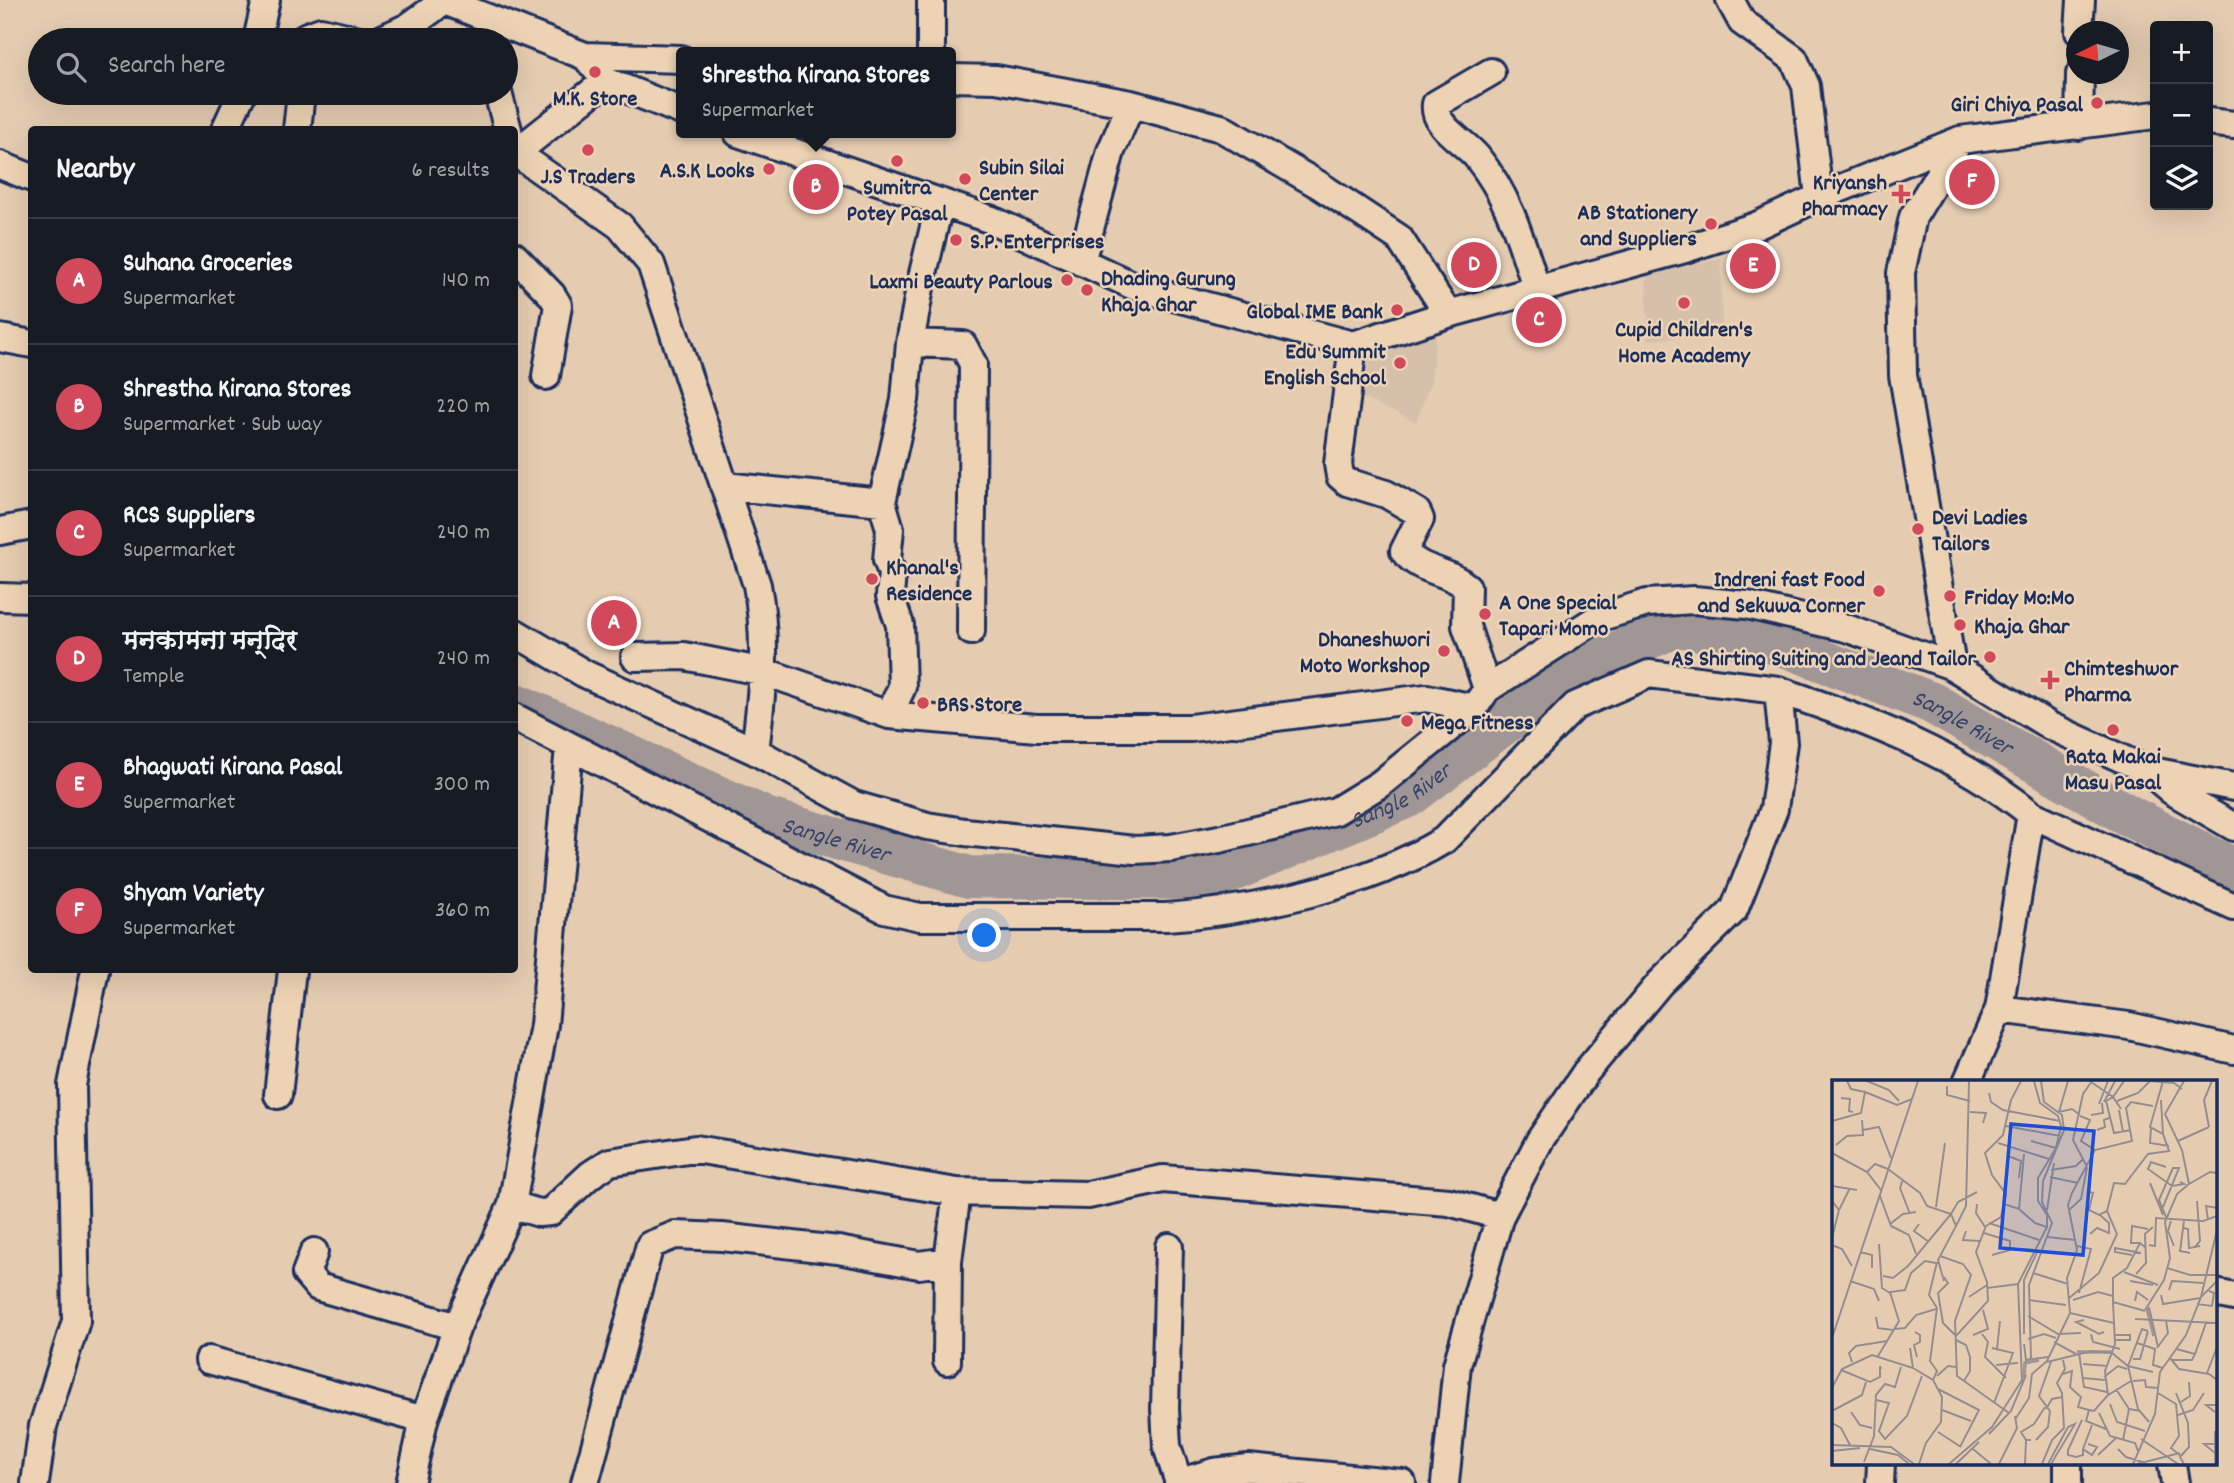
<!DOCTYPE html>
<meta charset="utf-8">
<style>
body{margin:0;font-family:Dekko,"Playpen Sans Deva",sans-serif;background:#242831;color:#f1f3f6}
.controls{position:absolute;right:21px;top:21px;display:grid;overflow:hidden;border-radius:7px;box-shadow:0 7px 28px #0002}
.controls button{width:63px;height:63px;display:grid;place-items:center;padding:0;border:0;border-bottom:2px solid #363941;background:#171b24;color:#f1f3f6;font:35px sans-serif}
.compass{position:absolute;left:2066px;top:21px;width:63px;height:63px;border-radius:50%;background:#171b24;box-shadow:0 7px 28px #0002;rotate:265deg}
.you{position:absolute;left:985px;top:936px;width:24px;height:24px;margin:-18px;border:5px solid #fff;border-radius:50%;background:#1a73e8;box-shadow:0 0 0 10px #1a73e833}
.badge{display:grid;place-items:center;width:46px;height:46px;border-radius:50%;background:#d1495b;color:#fff;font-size:23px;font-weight:700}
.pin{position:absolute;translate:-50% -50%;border:4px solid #fff;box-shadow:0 2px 7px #0006}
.popup{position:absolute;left:676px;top:47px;width:280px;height:91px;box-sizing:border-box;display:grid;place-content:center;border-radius:7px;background:#171b24;filter:drop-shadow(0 2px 5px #0005);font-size:23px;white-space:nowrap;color:#9ea1a6}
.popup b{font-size:26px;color:#f1f3f6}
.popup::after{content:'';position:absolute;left:50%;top:100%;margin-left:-14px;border:14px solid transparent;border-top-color:#171b24}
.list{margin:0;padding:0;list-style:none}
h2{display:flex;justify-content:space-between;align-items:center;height:91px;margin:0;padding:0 28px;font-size:30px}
h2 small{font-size:23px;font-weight:400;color:#9ea1a6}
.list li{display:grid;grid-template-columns:46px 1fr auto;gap:21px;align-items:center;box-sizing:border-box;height:126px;padding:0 28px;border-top:2px solid #363941}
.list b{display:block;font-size:26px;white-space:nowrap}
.list p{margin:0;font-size:23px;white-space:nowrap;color:#9ea1a6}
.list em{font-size:23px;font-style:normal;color:#9ea1a6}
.icon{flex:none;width:38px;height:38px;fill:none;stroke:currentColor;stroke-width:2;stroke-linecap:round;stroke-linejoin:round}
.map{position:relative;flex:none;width:2234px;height:1483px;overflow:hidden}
.search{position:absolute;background:#171b24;box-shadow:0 7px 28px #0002;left:28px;top:28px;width:490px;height:77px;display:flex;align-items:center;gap:18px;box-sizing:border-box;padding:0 24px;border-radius:38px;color:#9ea1a6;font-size:26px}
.panel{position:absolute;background:#171b24;box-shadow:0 7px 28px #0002;left:28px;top:126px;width:490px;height:847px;border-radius:7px}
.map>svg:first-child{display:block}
</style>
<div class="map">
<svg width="2234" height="1483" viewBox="0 0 2234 1483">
<rect width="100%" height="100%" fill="#e5ccb1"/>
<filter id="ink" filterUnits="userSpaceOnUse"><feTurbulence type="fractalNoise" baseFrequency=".0143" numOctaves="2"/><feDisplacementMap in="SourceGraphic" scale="14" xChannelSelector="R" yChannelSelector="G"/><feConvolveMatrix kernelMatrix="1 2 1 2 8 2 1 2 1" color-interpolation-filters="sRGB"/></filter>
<g filter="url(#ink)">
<!-- built -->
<path fill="#d6c0ab" d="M 1721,259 L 1722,334 L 1648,340 L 1646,273 Z
M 1436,332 L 1431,381 L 1416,422 L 1361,397 L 1372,346 Z"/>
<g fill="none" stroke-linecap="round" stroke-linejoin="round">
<!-- river -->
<path stroke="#a09695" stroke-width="42" id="s1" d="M 514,703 L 768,819 L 969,877 L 1213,879 L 1408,797 L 1572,672 L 1677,626 L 1779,644 L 1932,703 L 2131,817 L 2234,869"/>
<!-- minor casing -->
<g stroke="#1b2f5e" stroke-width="32">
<path id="minor" d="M 442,0 L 585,56 L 606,81 L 681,111
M 1730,0 L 1742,22 L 1794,59 L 1806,86 L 1819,197
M 2079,32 L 2081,0
M 257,40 L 266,0
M 306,40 L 307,36 L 321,31 L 359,40
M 380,40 L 408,27 L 444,1
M 931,52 L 931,0
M 585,56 L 681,59
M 1491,72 L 1436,104 C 1433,127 1464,141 1477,157 C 1510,198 1521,241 1537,290
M 951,78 L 996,79 L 1131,104 L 1221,128 L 1319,185 L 1399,238 L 1448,314
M 498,93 L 508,130
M 2208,122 L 2234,125
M 2079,126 L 2080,74
M 225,130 L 242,93
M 297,130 L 301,93
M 738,133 L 992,220 L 1136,287 L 1353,345 L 1448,314 L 1685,249 L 1756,226 L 1819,197 L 1960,140 L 2155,115
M 516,153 L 620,226 L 651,264 L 757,585 C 768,641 762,695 755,751
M 514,154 L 606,81
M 0,165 L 32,178
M 514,256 L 552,295 L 558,305 L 546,376
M 1081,262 L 1111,151 L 1131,104
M 0,338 L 32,344
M 910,343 L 963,345 L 973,364 L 971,631
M 1353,345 L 1338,464 L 1340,476 L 1347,482 L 1386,494 L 1417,512 L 1420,519 L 1404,551 C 1420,572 1448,570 1467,587 L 1466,626 L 1487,689
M 724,486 L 882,502
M 0,531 L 32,525
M 0,597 L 32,598
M 514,632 L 585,674 L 755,751 L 854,805 L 927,826 L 965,832 L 1135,850 L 1171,848 L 1219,839 L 1336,811 L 1380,784 L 1474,708 L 1487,689 L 1598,618 L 1647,603 L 1694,600 L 1747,605 L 1846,628 L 1952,666 L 2050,726 L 2147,770 L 2234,787
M 635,657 L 684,656 L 765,672 L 889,715 L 1037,728 L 1191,728 L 1426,698 L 1474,708
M 1952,666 L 1903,375 L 1901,273 L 1913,217 L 1960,140
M 889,715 L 902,687 L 900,625 L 890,596 L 892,573 L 887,560 L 890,529 L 882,502 L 905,400 L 910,343 L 921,282 L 940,202
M 514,717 L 884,909 L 920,917 L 1166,917 C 1253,911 1370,885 1444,840 L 1575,706 L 1649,674 L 1778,690
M 2153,775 L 2172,791 L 2234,827
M 1999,1009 L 2129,1026 L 2234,1050
M 1967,1082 L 1999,1009 L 2031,814
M 278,1095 L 292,970
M 512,1205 L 539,1213 L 550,1212 L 590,1175 L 610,1162 L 695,1149 L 957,1192 L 1088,1195 L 1163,1179 L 1449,1202 L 1500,1216 L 1457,1365 L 1445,1483
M 1500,1216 L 1540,1140 L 1586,1072 L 1660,983 L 1734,910 L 1774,809 L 1783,743 L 1778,690 C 1867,720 1957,754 2031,814 L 2234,907
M 1169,1247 L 1165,1409 L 1167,1446 L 1179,1483
M 314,1252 L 306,1273 L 318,1287 L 457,1327
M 2215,1293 L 2234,1297
M 209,1360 L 424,1420
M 947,1361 L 948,1261 L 957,1192
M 2172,1464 L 2175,1483
M 35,1483 L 43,1426 L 76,1321 L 72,1085 L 95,970
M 410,1483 L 424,1420 L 457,1327 L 512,1205 L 544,1025 L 569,747
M 585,1483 L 650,1245 L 675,1235 L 722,1237 L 838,1250 L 919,1265 L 948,1261
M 1178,1483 L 1214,1472 L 1248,1468 L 1402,1483
M 1880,1483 L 1881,1464
M 2068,1483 L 2068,1464"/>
</g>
<!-- minor -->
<use href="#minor" stroke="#edd3b4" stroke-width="26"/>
</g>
</g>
<!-- markers -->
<g fill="#d1495b" stroke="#edd3b4" stroke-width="2.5">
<circle cx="595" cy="72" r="7"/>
<circle cx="2097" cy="103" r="7"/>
<circle cx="588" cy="150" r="7"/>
<circle cx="897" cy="161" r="7"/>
<circle cx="769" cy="169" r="7"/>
<circle cx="965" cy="179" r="7"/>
<path d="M1897.5 183.5h7v7h7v7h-7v7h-7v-7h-7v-7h7z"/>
<circle cx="1711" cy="224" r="7"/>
<circle cx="956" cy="240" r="7"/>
<circle cx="1067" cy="280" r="7"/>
<circle cx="1087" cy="290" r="7"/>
<circle cx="1684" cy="303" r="7"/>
<circle cx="1397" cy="310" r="7"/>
<circle cx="1400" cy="363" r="7"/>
<circle cx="1918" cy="529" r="7"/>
<circle cx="872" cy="579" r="7"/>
<circle cx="1879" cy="591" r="7"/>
<circle cx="1950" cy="596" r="7"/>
<circle cx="1485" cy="614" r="7"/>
<circle cx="1960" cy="625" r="7"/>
<circle cx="1444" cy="651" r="7"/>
<circle cx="1990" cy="657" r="7"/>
<path d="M2046.5 669.5h7v7h7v7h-7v7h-7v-7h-7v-7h7z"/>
<circle cx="923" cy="703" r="7"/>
<circle cx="1407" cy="721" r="7"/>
<circle cx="2113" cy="730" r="7"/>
</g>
<g text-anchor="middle" stroke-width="5" stroke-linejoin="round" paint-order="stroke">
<!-- poi labels -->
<g font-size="23" font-weight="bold" fill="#1b2f5e" stroke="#edd3b4" text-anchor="start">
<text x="595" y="105" text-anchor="middle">M.K. Store</text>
<text x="2083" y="111" text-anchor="end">Giri Chiya Pasal</text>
<text x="979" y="174">Subin Silai<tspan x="979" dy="26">Center</tspan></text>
<text x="755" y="177" text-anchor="end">A.S.K Looks</text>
<text x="588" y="183" text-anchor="middle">J.S Traders</text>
<text x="1887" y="189" text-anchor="end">Kriyansh<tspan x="1887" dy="26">Pharmacy</tspan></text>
<text x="897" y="194" text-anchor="middle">Sumitra<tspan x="897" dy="26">Potey Pasal</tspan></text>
<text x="1697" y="219" text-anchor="end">AB Stationery<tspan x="1697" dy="26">and Suppliers</tspan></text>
<text x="970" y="248">S.P. Enterprises</text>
<text x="1101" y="285">Dhading Gurung<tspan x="1101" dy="26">Khaja Ghar</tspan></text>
<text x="1053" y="288" text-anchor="end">Laxmi Beauty Parlous</text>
<text x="1383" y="318" text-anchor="end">Global IME Bank</text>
<text x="1684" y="336" text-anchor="middle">Cupid Children's<tspan x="1684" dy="26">Home Academy</tspan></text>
<text x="1386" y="358" text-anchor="end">Edu Summit<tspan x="1386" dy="26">English School</tspan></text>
<text x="1932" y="524">Devi Ladies<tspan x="1932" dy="26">Tailors</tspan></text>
<text x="886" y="574">Khanal's<tspan x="886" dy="26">Residence</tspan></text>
<text x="1865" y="586" text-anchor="end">Indreni fast Food<tspan x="1865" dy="26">and Sekuwa Corner</tspan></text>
<text x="1964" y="604">Friday Mo:Mo</text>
<text x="1499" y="609">A One Special<tspan x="1499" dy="26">Tapari Momo</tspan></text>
<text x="1974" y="633">Khaja Ghar</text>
<text x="1430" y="646" text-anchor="end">Dhaneshwori<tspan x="1430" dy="26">Moto Workshop</tspan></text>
<text x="1976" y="665" text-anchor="end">AS Shirting Suiting and Jeand Tailor</text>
<text x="2064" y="675">Chimteshwor<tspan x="2064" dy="26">Pharma</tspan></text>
<text x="937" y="711">BRS Store</text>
<text x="1421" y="729">Mega Fitness</text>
<text x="2113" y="763" text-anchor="middle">Rata Makai<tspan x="2113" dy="26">Masu Pasal</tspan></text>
</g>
<!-- water labels -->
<g font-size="24" font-style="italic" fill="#364469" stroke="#edd3b4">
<text dy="8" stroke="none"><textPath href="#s1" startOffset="1568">Sangle River</textPath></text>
<text dy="8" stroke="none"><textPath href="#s1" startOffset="938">Sangle River</textPath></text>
<text dy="8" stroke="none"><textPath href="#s1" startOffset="350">Sangle River</textPath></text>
</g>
</g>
<!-- overview -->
<g transform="translate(1832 1080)">
<rect width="385" height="385" fill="#e5ccb1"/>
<path fill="none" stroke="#a09695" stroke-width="3.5" d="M 315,228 L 322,256M 245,272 L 280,272M 192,298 L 193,283 L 207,280"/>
<path fill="none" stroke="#948d90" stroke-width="2" d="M 15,1 L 19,9 L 33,12M 35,1 L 57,10 L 67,21M 202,1 L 208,23 L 226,36 L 229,46 L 224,68 L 206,98 L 206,121 L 215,135 L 215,147M 209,1 L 212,22 L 230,35 L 232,50 L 211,101 L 210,122 L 220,143 L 197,205 L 199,279 L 216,277M 236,1 L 227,32 L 240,29 L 248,35M 352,1 L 333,34 L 350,70 L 357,104 L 378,92 L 385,93M 259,2 L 281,17 L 274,21 L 282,53 L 299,50M 115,6 L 115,15 L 138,21M 157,13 L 159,22 L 171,30 L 228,41M 9,18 L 18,19 L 17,31 L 21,32M 329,20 L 331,54M 285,21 L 306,13 L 318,1 L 342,3 L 350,9M 272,22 L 283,1M 267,24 L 276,1M 289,29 L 281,17 L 292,1M 287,30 L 291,52M 138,32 L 154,33 L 151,43M 259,35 L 271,33 L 270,23M 248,36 L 258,40 L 249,61 L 263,70M 0,41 L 29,33 L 33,12 L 65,25 L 80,19M 174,46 L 228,56M 377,47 L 372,20 L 380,1M 319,48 L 318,63 L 337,66M 31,50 L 47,47 L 59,78M 265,50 L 273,47 L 272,40 L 279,37M 199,61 L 224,68M 346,61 L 377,47M 166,63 L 217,79M 4,65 L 15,56 L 31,55 L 30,40M 0,73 L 35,92 L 49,110M 176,76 L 189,81 L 187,98M 254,85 L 241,60 L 251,14 L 260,1M 334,87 L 319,82 L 316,89 L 340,106 L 352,104 L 348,102M 56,89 L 88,113 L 95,126 L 119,134 L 126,122 L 145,112M 219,90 L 244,86 L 251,79M 35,92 L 43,84 L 56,89M 218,97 L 246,103M 71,99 L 68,108 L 78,134M 318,103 L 331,135M 0,106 L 25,110M 258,112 L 261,113 L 257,130 L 267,135 L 275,131M 48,116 L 59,146 L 77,155 L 84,174M 0,121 L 7,130 L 0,158M 145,124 L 144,133 L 153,147M 172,124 L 187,129 L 192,74M 104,127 L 113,63M 331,127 L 347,88 L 341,88 L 327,120 L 334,137M 7,130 L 18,108M 215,130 L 222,83M 237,130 L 249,119 L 255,87M 376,140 L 374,126 L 385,128M 339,141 L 336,151 L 342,166M 352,141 L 348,171 L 358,173M 157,143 L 207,160M 58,144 L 71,134 L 84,132M 87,144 L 82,151 L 97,162M 124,146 L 134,126 L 137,1M 351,148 L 356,149 L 357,168 L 368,166M 134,151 L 131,160 L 148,161M 152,153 L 178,161 L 178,170 L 160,175M 258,154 L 265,148 L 277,153 L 277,143 L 268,135M 215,157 L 244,160M 308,163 L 299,163 L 300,146 L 316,149M 47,164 L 50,208 L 58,213M 0,165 L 10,169 L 20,186M 317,165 L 323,166 L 324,138 L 371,141 L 385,136M 245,166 L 259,169 L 247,213M 363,167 L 368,161 L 365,121M 28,172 L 40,175 L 40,188M 300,175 L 283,172 L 283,168 L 309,173M 108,176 L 131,184 L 139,195 L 123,241 L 125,296 L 177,333M 335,188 L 358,195 L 385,195M 292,192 L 326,205M 201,193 L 236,204M 304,194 L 314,183 L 313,154 L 321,147M 51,196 L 61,198 L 76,186 L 119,134 L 124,146 L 106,180 L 112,201M 112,197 L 116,203 L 106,213 L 111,243 L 124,256M 18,201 L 42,209 L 47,221M 298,201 L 321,205M 155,208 L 186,204M 337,210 L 340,201 L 371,203M 329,215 L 331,224 L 368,218M 281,216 L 281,198 L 295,188 L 308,163 L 314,168M 137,217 L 155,205M 369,217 L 385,201M 236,219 L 267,193 L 285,154 L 275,131 L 282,103 L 293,104 L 316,74 L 337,71 L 331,54 L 318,47 L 331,1M 197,220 L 234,225M 241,220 L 266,212 L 281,216 L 281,222 L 313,231M 303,221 L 305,212 L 316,220M 281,222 L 283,264 L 273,291 L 276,315 L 299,301M 365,224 L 380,226 L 382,213 L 377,211M 317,227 L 326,267M 313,230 L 332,200 L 338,178 L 333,142 L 345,114 L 357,104M 238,233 L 282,243M 196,236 L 226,254 L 249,253M 44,237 L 46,248 L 61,250M 303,239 L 385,243M 252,240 L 244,242 L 267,254 L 272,252M 62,249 L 73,248 L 84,235 L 104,229M 83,252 L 88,255 L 88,262 L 82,265 L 85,277M 150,254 L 156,262 L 153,277 L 174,298M 192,254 L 192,200 L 206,170M 259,254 L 261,262 L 288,269M 141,255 L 156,249 L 151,230M 283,255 L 298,255 L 298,260 L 283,260M 124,256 L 156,221 L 155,202 L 144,172 L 154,146 L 169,137 L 174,114 L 160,95 L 153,73 L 171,55 L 179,20 L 189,1M 0,258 L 86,1M 196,259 L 212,254 L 224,258M 124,260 L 134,265 L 138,277 L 138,291 L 132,301M 222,262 L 244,274M 305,263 L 323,269 L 321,285 L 331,288M 192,264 L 194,280 L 199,279M 78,268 L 81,288 L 101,300 L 110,317 L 109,342 L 94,363 L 87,384M 160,268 L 181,273 L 162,323M 325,268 L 336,253 L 334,241M 165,269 L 168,241M 344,269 L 363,274 L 374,243M 247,273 L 252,307 L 275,312M 46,276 L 67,241 L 58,212 L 73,210 L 79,193 L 93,181 L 104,183M 338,278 L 347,289 L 377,294 L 385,300M 301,279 L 308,279 L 316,251M 340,280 L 360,280 L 363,274M 215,281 L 238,233 L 235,198 L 245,170 L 236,125 L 240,113 L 263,70 L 300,61 L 294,28 L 299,22 L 321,26M 20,282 L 17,273 L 24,266 L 55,261M 215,282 L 260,271 L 280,273 L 296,286 L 321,292M 251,284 L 275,286M 164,285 L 186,283M 296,286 L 306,329 L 317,342M 296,286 L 310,249 L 316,251M 9,290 L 38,302 L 48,297 L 48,286 L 49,289M 375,293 L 385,267M 231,294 L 240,291 L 238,307 L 249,317 L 246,327 L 257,330M 105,296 L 116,286 L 124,287M 272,297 L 286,286 L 295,289M 251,298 L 273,300M 101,300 L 105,291 L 98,281 L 105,228 L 97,215 L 105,182M 301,301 L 313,300 L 314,307 L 327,308M 0,308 L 10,289 L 40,275 L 81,288M 106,309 L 147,330 L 128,367M 284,309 L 297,329M 326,313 L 344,324 L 347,356 L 339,368 L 349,376M 344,313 L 356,343 L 357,367 L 348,377 L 352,384M 44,320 L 57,323 L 47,351 L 53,359 L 75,336 L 90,296M 349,322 L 358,316 L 357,302M 278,324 L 285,342 L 313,351M 214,329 L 220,319 L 230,317M 110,330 L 139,341M 0,331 L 30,315 L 34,302M 218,331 L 207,316 L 219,282M 19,332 L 28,345 L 40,348M 383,332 L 374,325 L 385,325 L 385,333M 267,333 L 278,356 L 303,363 L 306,371M 346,335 L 361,330 L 372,313M 184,338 L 197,318 L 200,294 L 215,281M 0,343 L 9,348 L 18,365M 274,349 L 254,341 L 257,330 L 262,331 L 276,315M 383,351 L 383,384M 106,352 L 129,367M 157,354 L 179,331 L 194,295M 309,359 L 346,384M 194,360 L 189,352 L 202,344 L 213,327M 204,360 L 216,347 L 218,331M 291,360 L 297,329 L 308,331M 256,364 L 265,367 L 260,375 L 251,369 L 260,345M 0,365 L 59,367 L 82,384M 38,369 L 66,375 L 77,384M 141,369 L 159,384M 236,369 L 236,375 L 244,377 L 251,375 L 251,369M 286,369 L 294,377 L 314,383M 236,370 L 250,340M 0,371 L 28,368M 383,373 L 372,364 L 384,364M 266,375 L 284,358M 32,382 L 42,356 L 44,315 L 53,304 L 63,307 L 69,287M 117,384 L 160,347 L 190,300 L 186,204 L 215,147 L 203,143 L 187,129M 124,384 L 147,362M 167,384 L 185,348 L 183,336M 193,384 L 194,360 L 199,360M 210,384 L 220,360 L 232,348 L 230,313 L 225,303 L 233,289 L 231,280M 216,384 L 236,347 L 243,344 L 219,384M 301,384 L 323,334 L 328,292 L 354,255 L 369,217 L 385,150M 305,384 L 348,373"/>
<path fill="#1d4ed8" fill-opacity="0.15" stroke="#1d4ed8" stroke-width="3.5" d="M 179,44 L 262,51 L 251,175 L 168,168 Z"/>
<rect width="385" height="385" fill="none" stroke="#1b2f5e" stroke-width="3.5"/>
</g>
</svg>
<div class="controls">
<button>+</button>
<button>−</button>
<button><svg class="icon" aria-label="layers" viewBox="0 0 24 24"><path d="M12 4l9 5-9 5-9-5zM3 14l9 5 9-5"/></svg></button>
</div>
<svg class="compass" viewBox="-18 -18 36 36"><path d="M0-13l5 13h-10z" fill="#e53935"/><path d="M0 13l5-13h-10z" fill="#9ea1a6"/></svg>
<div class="you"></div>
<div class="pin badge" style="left:614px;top:623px">A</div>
<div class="pin badge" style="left:816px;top:187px">B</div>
<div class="popup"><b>Shrestha Kirana Stores</b>Supermarket</div>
<div class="pin badge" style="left:1539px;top:320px">C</div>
<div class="pin badge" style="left:1474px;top:265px">D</div>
<div class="pin badge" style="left:1753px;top:266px">E</div>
<div class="pin badge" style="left:1972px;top:182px">F</div>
<div class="search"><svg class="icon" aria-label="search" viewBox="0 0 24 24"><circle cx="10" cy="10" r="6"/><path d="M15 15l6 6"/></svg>Search here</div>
<section class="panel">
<h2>Nearby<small>6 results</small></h2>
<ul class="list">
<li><span class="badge">A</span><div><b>Suhana Groceries</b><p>Supermarket</p></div><em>140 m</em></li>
<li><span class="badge">B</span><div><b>Shrestha Kirana Stores</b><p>Supermarket · Sub way</p></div><em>220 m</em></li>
<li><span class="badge">C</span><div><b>RCS Suppliers</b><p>Supermarket</p></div><em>240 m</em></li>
<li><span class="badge">D</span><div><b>मनकामना मन्दिर</b><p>Temple</p></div><em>240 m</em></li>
<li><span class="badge">E</span><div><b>Bhagwati Kirana Pasal</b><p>Supermarket</p></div><em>300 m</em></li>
<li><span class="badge">F</span><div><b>Shyam Variety</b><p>Supermarket</p></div><em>360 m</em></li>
</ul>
</section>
</div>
